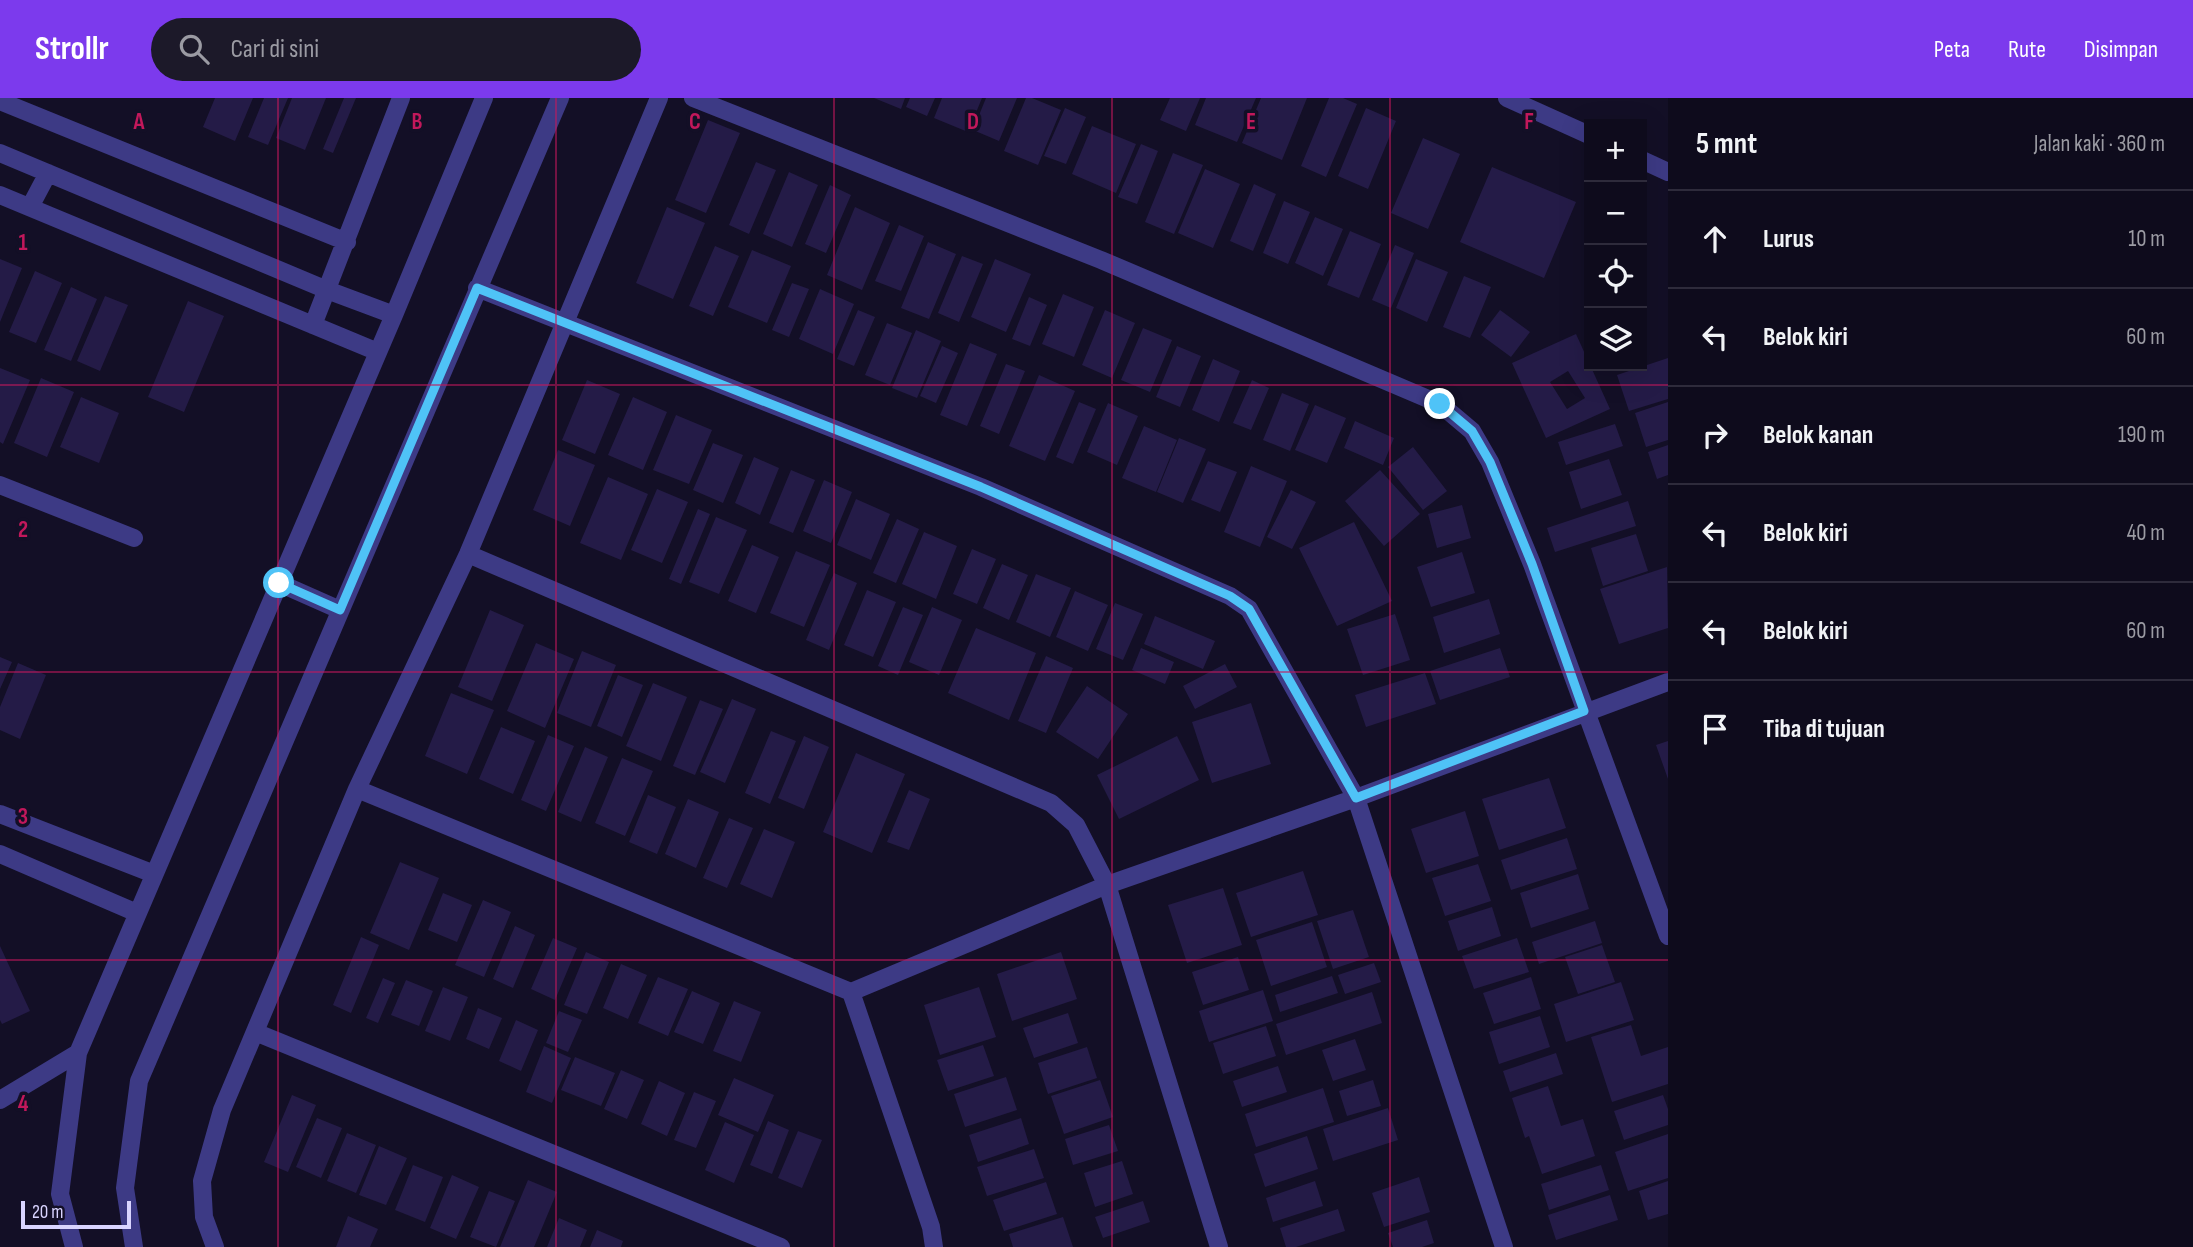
<!DOCTYPE html>
<html lang="id">
<meta charset="utf-8">
<style>
body{margin:0;font-family:"Sofia Sans Condensed",sans-serif;background:#1c1929;color:#f1f3f6}
.controls{position:absolute;right:21px;top:21px;display:grid;overflow:hidden;border-radius:0px;box-shadow:0 7px 28px #0002}
.controls button{width:63px;height:63px;display:grid;place-items:center;padding:0;border:0;border-bottom:2px solid #2e2b3b;background:#0e0b1c;color:#f1f3f6;font:35px sans-serif}
.scale{position:absolute;left:21px;bottom:18px;width:110px;box-sizing:border-box;padding-left:7px;border:4px solid #d9d4ff;border-top:0;font-size:19px;line-height:24px;white-space:nowrap;color:#d9d4ff;-webkit-text-stroke:5px #130f26;paint-order:stroke}
.stop{position:absolute;width:21px;height:21px;margin:-16px;border:5px solid #4fc3f7;border-radius:50%;background:#fff}
.stop.end{background:#4fc3f7;border-color:#fff;box-shadow:0 2px 7px #0008}
.list{margin:0;padding:0;list-style:none}
h2{display:flex;justify-content:space-between;align-items:center;height:91px;margin:0;padding:0 28px;font-size:30px}
h2 small{font-size:23px;font-weight:400;color:#9b9ba3}
.list li{display:grid;grid-template-columns:46px 1fr auto;gap:21px;align-items:center;box-sizing:border-box;height:98px;padding:0 28px;border-top:2px solid #2e2b3b}
.list b{display:block;font-size:26px;white-space:nowrap}
.list em{font-size:23px;font-style:normal;color:#9b9ba3}
.icon{flex:none;width:38px;height:38px;fill:none;stroke:currentColor;stroke-width:2;stroke-linecap:round;stroke-linejoin:round}
.map{position:relative;flex:none;width:1668px;height:1149px;overflow:hidden}
header{display:flex;align-items:center;gap:42px;box-sizing:border-box;height:98px;padding:0 35px;background:#7c3aed;color:#fff}
header strong{font-size:33px}
nav{display:flex;gap:38px;margin-inline-start:auto;font-size:24px}
.search{width:490px;height:63px;background:#1c1929;display:flex;align-items:center;gap:18px;box-sizing:border-box;padding:0 24px;border-radius:38px;color:#9b9ba3;font-size:26px}
main{display:flex}
aside{flex:1;background:#0e0b1c}
.map>svg:first-child{display:block}
</style>
<header>
<strong>Strollr</strong>
<div class="search"><svg class="icon" aria-label="search" viewBox="0 0 24 24"><circle cx="10" cy="10" r="6"/><path d="M15 15l6 6"/></svg>Cari di sini</div>
<nav><a>Peta</a><a>Rute</a><a>Disimpan</a></nav>
</header>
<main>
<div class="map">
<svg width="1668" height="1149" viewBox="0 0 1668 1149">
<rect width="100%" height="100%" fill="#130f26"/>
<!-- building -->
<path fill="#241b47" fill-rule="evenodd" d="M 215,0 L 253,0 L 235,43 L 203,29 Z
M 264,0 L 288,0 L 268,47 L 248,39 Z
M 292,0 L 326,0 L 305,52 L 276,40 Z
M 344,0 L 356,0 L 333,55 L 323,51 Z
M 874,0 L 905,0 L 901,11 Z
M 910,0 L 935,0 L 927,18 L 906,9 Z
M 942,0 L 982,0 L 968,34 L 934,20 Z
M 986,0 L 1017,0 L 999,43 L 973,32 Z
M 1026,0 L 1032,0 L 1061,12 L 1038,67 L 1004,53 Z
M 1170,0 L 1200,0 L 1186,33 L 1160,22 Z
M 1206,0 L 1256,0 L 1237,44 L 1195,27 Z
M 1261,0 L 1307,0 L 1282,62 L 1242,45 Z
M 1329,0 L 1343,0 L 1357,6 L 1326,79 L 1301,68 Z
M 1065,10 L 1086,19 L 1066,66 L 1044,58 Z
M 1366,10 L 1396,23 L 1368,91 L 1338,78 Z
M 708,22 L 740,35 L 706,115 L 675,102 Z
M 1092,28 L 1136,46 L 1116,95 L 1072,76 Z
M 1423,40 L 1460,56 L 1428,131 L 1391,115 Z
M 1141,46 L 1158,53 L 1137,106 L 1118,99 Z
M 1173,55 L 1203,67 L 1174,136 L 1145,124 Z
M 756,64 L 776,72 L 749,136 L 729,127 Z
M 1492,69 L 1576,104 L 1544,180 L 1460,144 Z
M 1205,71 L 1240,86 L 1213,150 L 1178,135 Z
M 789,74 L 818,87 L 792,149 L 763,136 Z
M 1254,86 L 1276,96 L 1253,153 L 1230,143 Z
M 830,87 L 851,97 L 826,155 L 805,146 Z
M 1284,103 L 1310,114 L 1288,166 L 1263,155 Z
M 667,109 L 705,125 L 673,201 L 636,185 Z
M 855,109 L 890,125 L 862,192 L 827,177 Z
M 1315,119 L 1343,131 L 1323,178 L 1295,165 Z
M 899,127 L 924,138 L 901,193 L 875,183 Z
M 1350,133 L 1381,146 L 1359,200 L 1327,187 Z
M 928,144 L 956,156 L 929,221 L 901,210 Z
M 1395,147 L 1414,155 L 1391,210 L 1372,202 Z
M 715,148 L 739,158 L 713,218 L 689,208 Z
M 752,152 L 791,168 L 767,225 L 728,209 Z
M 962,158 L 983,166 L 959,224 L 938,215 Z
M 0,161 L 22,170 L 0,224 Z
M 995,161 L 1031,176 L 1006,234 L 971,219 Z
M 1416,161 L 1448,174 L 1427,224 L 1396,210 Z
M 35,173 L 62,185 L 36,245 L 9,234 Z
M 1464,178 L 1491,189 L 1470,240 L 1443,229 Z
M 792,185 L 809,191 L 789,239 L 772,232 Z
M 71,189 L 97,201 L 71,263 L 44,252 Z
M 820,191 L 854,206 L 833,256 L 799,241 Z
M 1063,196 L 1094,209 L 1074,259 L 1042,246 Z
M 105,198 L 128,207 L 100,273 L 77,263 Z
M 1029,199 L 1047,207 L 1030,248 L 1012,241 Z
M 188,203 L 224,218 L 184,314 L 148,299 Z
M 858,212 L 875,219 L 854,268 L 837,261 Z
M 1105,212 L 1135,225 L 1112,280 L 1082,267 Z
M 1500,212 L 1530,234 L 1511,259 L 1481,237 Z
M 887,225 L 912,235 L 890,287 L 865,277 Z
M 1143,230 L 1172,242 L 1150,294 L 1121,282 Z
M 916,232 L 941,243 L 917,300 L 892,290 Z
M 1576,236 L 1610,311 L 1546,340 L 1512,265 ZM 1568,273 L 1585,300 L 1567,311 L 1550,284 Z
M 970,245 L 997,256 L 967,328 L 940,317 Z
M 942,248 L 958,255 L 936,305 L 920,298 Z
M 1177,248 L 1201,258 L 1180,309 L 1156,299 Z
M 1668,260 L 1668,301 L 1629,313 L 1617,277 Z
M 1213,261 L 1240,273 L 1219,324 L 1192,312 Z
M 1006,266 L 1025,273 L 999,336 L 980,328 Z
M 0,270 L 30,282 L 3,346 L 0,344 Z
M 1039,277 L 1075,293 L 1045,363 L 1009,348 Z
M 41,280 L 74,294 L 47,359 L 14,345 Z
M 587,282 L 620,296 L 595,356 L 562,342 Z
M 1252,282 L 1269,290 L 1251,332 L 1233,325 Z
M 1282,295 L 1309,306 L 1290,353 L 1263,342 Z
M 81,299 L 119,315 L 99,365 L 60,349 Z
M 633,299 L 667,314 L 643,372 L 608,357 Z
M 1079,304 L 1096,311 L 1073,366 L 1056,359 Z
M 1668,304 L 1668,342 L 1646,349 L 1635,315 Z
M 1108,305 L 1138,318 L 1117,367 L 1087,354 Z
M 1315,307 L 1346,320 L 1327,365 L 1295,352 Z
M 676,317 L 712,332 L 689,386 L 653,372 Z
M 1355,323 L 1394,340 L 1383,367 L 1344,350 Z
M 1615,326 L 1623,348 L 1566,367 L 1558,344 Z
M 1144,328 L 1177,342 L 1156,394 L 1122,380 Z
M 1179,340 L 1206,351 L 1183,405 L 1157,394 Z
M 713,345 L 743,357 L 723,405 L 693,392 Z
M 1668,347 L 1668,377 L 1657,381 L 1648,354 Z
M 1413,349 L 1447,393 L 1423,412 L 1388,369 Z
M 558,352 L 595,367 L 570,428 L 533,412 Z
M 754,359 L 779,370 L 760,417 L 735,405 Z
M 1609,361 L 1622,397 L 1581,411 L 1569,374 Z
M 1208,363 L 1237,374 L 1220,414 L 1191,402 Z
M 1251,368 L 1287,383 L 1260,449 L 1224,434 Z
M 791,372 L 815,382 L 793,435 L 769,425 Z
M 1380,372 L 1420,416 L 1384,448 L 1345,403 Z
M 608,379 L 648,396 L 621,462 L 580,445 Z
M 824,382 L 852,394 L 831,445 L 803,433 Z
M 657,391 L 688,404 L 662,465 L 631,452 Z
M 1291,392 L 1316,404 L 1292,451 L 1267,439 Z
M 856,401 L 890,416 L 871,462 L 837,447 Z
M 1628,403 L 1636,428 L 1555,454 L 1547,430 Z
M 1462,407 L 1471,440 L 1437,450 L 1428,416 Z
M 698,411 L 710,416 L 681,486 L 669,481 Z
M 716,419 L 747,432 L 719,496 L 689,484 Z
M 897,421 L 919,431 L 896,485 L 873,475 Z
M 1354,424 L 1392,503 L 1337,528 L 1299,450 Z
M 924,434 L 957,448 L 936,501 L 902,486 Z
M 1636,436 L 1648,473 L 1603,488 L 1591,450 Z
M 752,447 L 779,459 L 756,515 L 728,503 Z
M 972,451 L 996,461 L 977,506 L 953,496 Z
M 796,453 L 830,467 L 804,529 L 770,515 Z
M 1462,454 L 1475,495 L 1431,509 L 1417,469 Z
M 1002,466 L 1028,477 L 1009,522 L 983,510 Z
M 1667,469 L 1668,530 L 1619,546 L 1600,491 Z
M 834,475 L 857,485 L 829,552 L 806,542 Z
M 1036,476 L 1071,490 L 1050,539 L 1016,524 Z
M 867,492 L 896,504 L 873,559 L 844,547 Z
M 1075,493 L 1108,507 L 1088,553 L 1056,539 Z
M 1489,501 L 1500,536 L 1444,555 L 1433,519 Z
M 1115,505 L 1143,516 L 1123,562 L 1096,551 Z
M 903,509 L 923,517 L 898,577 L 878,568 Z
M 932,509 L 962,522 L 939,577 L 909,564 Z
M 490,512 L 524,527 L 492,603 L 458,589 Z
M 1395,516 L 1410,562 L 1363,577 L 1347,531 Z
M 1155,518 L 1215,543 L 1203,571 L 1144,546 Z
M 976,530 L 1036,555 L 1009,622 L 948,595 Z
M 536,545 L 574,561 L 545,630 L 507,613 Z
M 1141,550 L 1174,564 L 1165,586 L 1132,572 Z
M 1500,550 L 1510,579 L 1440,602 L 1430,573 Z
M 582,553 L 616,567 L 591,629 L 557,615 Z
M 1046,558 L 1073,570 L 1046,635 L 1018,623 Z
M 0,559 L 12,564 L 0,591 Z
M 18,565 L 46,577 L 20,641 L 0,632 L 0,609 Z
M 1225,566 L 1237,589 L 1195,611 L 1183,588 Z
M 1425,575 L 1436,606 L 1366,629 L 1355,597 Z
M 618,577 L 643,587 L 622,639 L 597,628 Z
M 653,585 L 687,599 L 661,663 L 626,648 Z
M 1087,588 L 1128,616 L 1098,661 L 1056,634 Z
M 451,595 L 494,612 L 467,676 L 425,658 Z
M 732,601 L 756,611 L 725,685 L 700,674 Z
M 700,602 L 723,611 L 695,677 L 673,668 Z
M 1251,605 L 1271,666 L 1212,685 L 1192,624 Z
M 501,629 L 535,643 L 513,696 L 479,681 Z
M 771,633 L 796,643 L 770,706 L 745,695 Z
M 548,637 L 574,648 L 546,713 L 521,702 Z
M 804,638 L 829,649 L 804,711 L 778,700 Z
M 1177,638 L 1199,682 L 1119,721 L 1097,677 Z
M 1668,643 L 1668,681 L 1656,647 Z
M 585,649 L 608,659 L 581,724 L 558,714 Z
M 856,655 L 905,676 L 872,755 L 823,734 Z
M 622,660 L 653,673 L 625,738 L 595,725 Z
M 1549,680 L 1566,730 L 1499,752 L 1482,701 Z
M 909,692 L 930,701 L 909,752 L 887,744 Z
M 648,697 L 676,709 L 657,756 L 629,744 Z
M 688,701 L 719,714 L 696,770 L 665,756 Z
M 1465,713 L 1479,758 L 1426,775 L 1411,731 Z
M 729,720 L 753,730 L 727,790 L 703,780 Z
M 764,731 L 795,744 L 772,800 L 740,786 Z
M 1567,740 L 1577,771 L 1511,792 L 1501,762 Z
M 400,764 L 439,780 L 409,852 L 370,835 Z
M 1478,766 L 1491,803 L 1445,818 L 1432,780 Z
M 1303,773 L 1318,817 L 1251,839 L 1236,795 Z
M 1578,776 L 1589,811 L 1531,830 L 1520,795 Z
M 1223,790 L 1242,847 L 1187,865 L 1168,807 Z
M 443,795 L 472,807 L 457,844 L 428,832 Z
M 483,802 L 511,814 L 484,879 L 455,867 Z
M 1492,809 L 1501,838 L 1458,853 L 1448,823 Z
M 1353,812 L 1369,859 L 1333,871 L 1317,823 Z
M 1595,823 L 1602,845 L 1539,866 L 1532,844 Z
M 1312,824 L 1327,869 L 1271,888 L 1256,842 Z
M 515,828 L 535,837 L 513,890 L 493,881 Z
M 361,839 L 379,847 L 351,915 L 333,907 Z
M 553,840 L 577,850 L 555,902 L 531,891 Z
M 1517,840 L 1529,874 L 1474,891 L 1462,858 Z
M 1602,847 L 1615,884 L 1578,896 L 1565,859 Z
M 0,848 L 30,913 L 2,926 L 0,922 Z
M 586,854 L 609,864 L 587,916 L 564,907 Z
M 1061,854 L 1077,901 L 1012,923 L 997,876 Z
M 1238,859 L 1249,892 L 1203,907 L 1192,874 Z
M 1374,865 L 1381,884 L 1345,896 L 1338,877 Z
M 621,866 L 647,877 L 628,921 L 603,910 Z
M 1332,878 L 1338,895 L 1280,914 L 1275,897 Z
M 658,879 L 688,891 L 668,938 L 638,925 Z
M 1531,879 L 1541,911 L 1494,926 L 1483,895 Z
M 383,880 L 395,885 L 378,925 L 366,920 Z
M 406,882 L 433,893 L 419,928 L 391,917 Z
M 1621,884 L 1634,922 L 1566,944 L 1554,906 Z
M 443,889 L 468,899 L 450,943 L 425,933 Z
M 979,889 L 996,939 L 940,957 L 924,907 Z
M 1263,892 L 1273,923 L 1209,944 L 1199,913 Z
M 692,893 L 720,905 L 703,946 L 674,934 Z
M 1372,894 L 1382,925 L 1286,957 L 1276,926 Z
M 734,903 L 761,914 L 741,964 L 713,953 Z
M 478,910 L 502,920 L 489,951 L 466,941 Z
M 559,913 L 582,922 L 568,954 L 546,945 Z
M 1068,915 L 1078,945 L 1034,960 L 1023,930 Z
M 1540,918 L 1550,949 L 1499,966 L 1489,934 Z
M 516,922 L 538,932 L 521,973 L 499,963 Z
M 1631,927 L 1641,958 L 1668,949 L 1668,986 L 1612,1004 L 1591,939 Z
M 1266,928 L 1276,958 L 1223,976 L 1213,945 Z
M 1355,941 L 1366,972 L 1333,983 L 1322,952 Z
M 983,947 L 994,978 L 948,993 L 937,962 Z
M 544,948 L 571,960 L 552,1005 L 526,994 Z
M 1087,949 L 1097,980 L 1048,996 L 1038,965 Z
M 1556,955 L 1563,976 L 1510,994 L 1503,973 Z
M 575,959 L 615,975 L 601,1008 L 561,992 Z
M 1278,968 L 1287,994 L 1242,1009 L 1233,983 Z
M 621,972 L 644,982 L 627,1021 L 604,1011 Z
M 1006,979 L 1017,1012 L 965,1029 L 954,996 Z
M 734,980 L 774,997 L 758,1034 L 718,1017 Z
M 1100,982 L 1113,1019 L 1064,1036 L 1051,998 Z
M 1373,982 L 1381,1008 L 1347,1018 L 1339,993 Z
M 659,983 L 685,995 L 667,1038 L 641,1026 Z
M 1548,988 L 1561,1028 L 1583,1021 L 1595,1058 L 1542,1076 L 1529,1038 L 1525,1040 L 1512,1000 Z
M 1323,990 L 1334,1024 L 1256,1049 L 1245,1016 Z
M 694,994 L 716,1003 L 696,1050 L 674,1042 Z
M 292,997 L 316,1007 L 288,1074 L 264,1064 Z
M 1663,997 L 1668,1011 L 1668,1027 L 1624,1042 L 1614,1013 Z
M 1388,1010 L 1398,1042 L 1333,1063 L 1323,1031 Z
M 317,1020 L 342,1030 L 321,1080 L 296,1069 Z
M 1021,1020 L 1029,1046 L 978,1064 L 969,1037 Z
M 768,1023 L 789,1032 L 772,1076 L 750,1067 Z
M 725,1024 L 754,1037 L 734,1085 L 705,1072 Z
M 1109,1027 L 1118,1053 L 1073,1067 L 1065,1041 Z
M 798,1033 L 822,1042 L 802,1090 L 778,1080 Z
M 347,1035 L 376,1047 L 356,1095 L 327,1083 Z
M 1668,1036 L 1668,1080 L 1628,1093 L 1615,1054 Z
M 1307,1038 L 1318,1071 L 1265,1089 L 1254,1056 Z
M 379,1048 L 407,1060 L 386,1107 L 359,1097 Z
M 1034,1051 L 1044,1080 L 987,1098 L 977,1069 Z
M 1122,1063 L 1133,1096 L 1095,1109 L 1084,1075 Z
M 413,1067 L 443,1079 L 425,1124 L 395,1112 Z
M 1601,1067 L 1609,1092 L 1549,1112 L 1541,1086 Z
M 452,1077 L 479,1089 L 456,1141 L 430,1130 Z
M 1419,1079 L 1430,1114 L 1384,1129 L 1372,1095 Z
M 528,1082 L 557,1094 L 534,1149 L 500,1149 Z
M 1315,1083 L 1323,1108 L 1273,1124 L 1266,1100 Z
M 1668,1083 L 1668,1116 L 1648,1122 L 1639,1093 Z
M 1046,1084 L 1057,1116 L 1004,1133 L 993,1102 Z
M 489,1093 L 515,1103 L 496,1149 L 470,1139 Z
M 1610,1097 L 1618,1122 L 1556,1142 L 1548,1117 Z
M 1143,1103 L 1150,1124 L 1103,1140 L 1095,1119 Z
M 1338,1111 L 1345,1133 L 1296,1149 L 1286,1149 L 1280,1130 Z
M 348,1118 L 378,1131 L 370,1149 L 336,1149 Z
M 1063,1119 L 1073,1149 L 1013,1149 L 1009,1136 Z
M 559,1120 L 587,1132 L 580,1149 L 547,1149 Z
M 1427,1122 L 1434,1145 L 1422,1149 L 1393,1149 L 1388,1135 Z
M 597,1132 L 623,1143 L 621,1149 L 590,1149 Z"/>
<g fill="none" stroke-linecap="round" stroke-linejoin="round">
<!-- minor -->
<path stroke="#3d3a85" stroke-width="18" d="M 693,0 L 1101,162 L 1440,306 L 1472,333 L 1490,364 L 1532,466 L 1668,838
M 1507,0 L 1589,37
M 0,3 L 347,144
M 0,55 L 327,192 L 394,217
M 1642,62 L 1668,74
M 0,97 L 378,254
M 30,109 L 48,75
M 477,190 L 981,389 L 1230,498 L 1249,511 L 1356,700 L 1504,1149
M 313,227 L 401,0
M 0,387 L 134,440
M 468,456 L 1051,705 L 1076,727 L 1107,787 L 1219,1149
M 279,485 L 340,512
M 357,691 L 851,894 L 931,1129 L 934,1149
M 0,716 L 154,776
M 0,756 L 137,815
M 851,894 L 1107,787 L 1356,700 L 1668,584
M 255,934 L 781,1149
M 0,1002 L 78,955
M 74,1149 L 60,1096 L 78,955 L 394,217 L 484,0
M 134,1149 L 125,1090 L 139,983 L 560,0
M 215,1149 L 204,1119 L 202,1083 L 222,1012 L 357,691 L 468,456 L 659,0"/>
</g>
<g fill="none" stroke-linecap="round" stroke-linejoin="round">
<!-- route -->
<path stroke="#4fc3f7" stroke-width="9" d="M 279,485 L 340,512 L 477,190 L 981,389 L 1230,498 L 1249,511 L 1356,700 L 1584,613 L 1532,466 L 1490,364 L 1472,333 L 1440,306"/>
</g>
<!-- grid -->
<path fill="none" stroke="#c2185b" stroke-width="2" stroke-opacity="0.55" d="M 278,0 L 278,1149M 556,0 L 556,1149M 834,0 L 834,1149M 1112,0 L 1112,1149M 1390,0 L 1390,1149M 0,287 L 1668,287M 0,574 L 1668,574M 0,862 L 1668,862"/>
<g font-size="23" text-anchor="middle" font-weight="bold" fill="#c2185b" stroke="#130f26" stroke-width="7" stroke-linejoin="round" paint-order="stroke">
<text x="139" y="31">A</text>
<text x="417" y="31">B</text>
<text x="695" y="31">C</text>
<text x="973" y="31">D</text>
<text x="1251" y="31">E</text>
<text x="1529" y="31">F</text>
<text x="23" y="152">1</text>
<text x="23" y="439">2</text>
<text x="23" y="726">3</text>
<text x="23" y="1013">4</text>
</g>
</svg>
<div class="controls">
<button>+</button>
<button>−</button>
<button><svg class="icon" aria-label="locate" viewBox="0 0 24 24"><circle cx="12" cy="12" r="6"/><path d="M12 2v4M12 18v4M2 12h4M18 12h4"/></svg></button>
<button><svg class="icon" aria-label="layers" viewBox="0 0 24 24"><path d="M12 4l9 5-9 5-9-5zM3 14l9 5 9-5"/></svg></button>
</div>
<div class="scale">20 m</div>
<div class="stop" style="left:279px;top:485px"></div>
<div class="stop end" style="left:1440px;top:306px"></div>
</div>
<aside>
<h2>5 mnt<small>Jalan kaki · 360 m</small></h2>
<ul class="list">
<li><svg class="icon" aria-label="ahead" viewBox="0 0 24 24"><path d="M12 20V5M6 11l6-6 6 6"/></svg><div><b>Lurus</b></div><em>10 m</em></li>
<li><svg class="icon" aria-label="left" viewBox="0 0 24 24"><path d="M17 20v-9H6M10 6l-5 5 5 5"/></svg><div><b>Belok kiri</b></div><em>60 m</em></li>
<li><svg class="icon" aria-label="right" viewBox="0 0 24 24"><path d="M7 20v-9h11M14 6l5 5-5 5"/></svg><div><b>Belok kanan</b></div><em>190 m</em></li>
<li><svg class="icon" aria-label="left" viewBox="0 0 24 24"><path d="M17 20v-9H6M10 6l-5 5 5 5"/></svg><div><b>Belok kiri</b></div><em>40 m</em></li>
<li><svg class="icon" aria-label="left" viewBox="0 0 24 24"><path d="M17 20v-9H6M10 6l-5 5 5 5"/></svg><div><b>Belok kiri</b></div><em>60 m</em></li>
<li><svg class="icon" aria-label="arrive" viewBox="0 0 24 24"><path d="M6 21V4h12l-3 4 3 4H6"/></svg><div><b>Tiba di tujuan</b></div></li>
</ul>
</aside>
</main>
